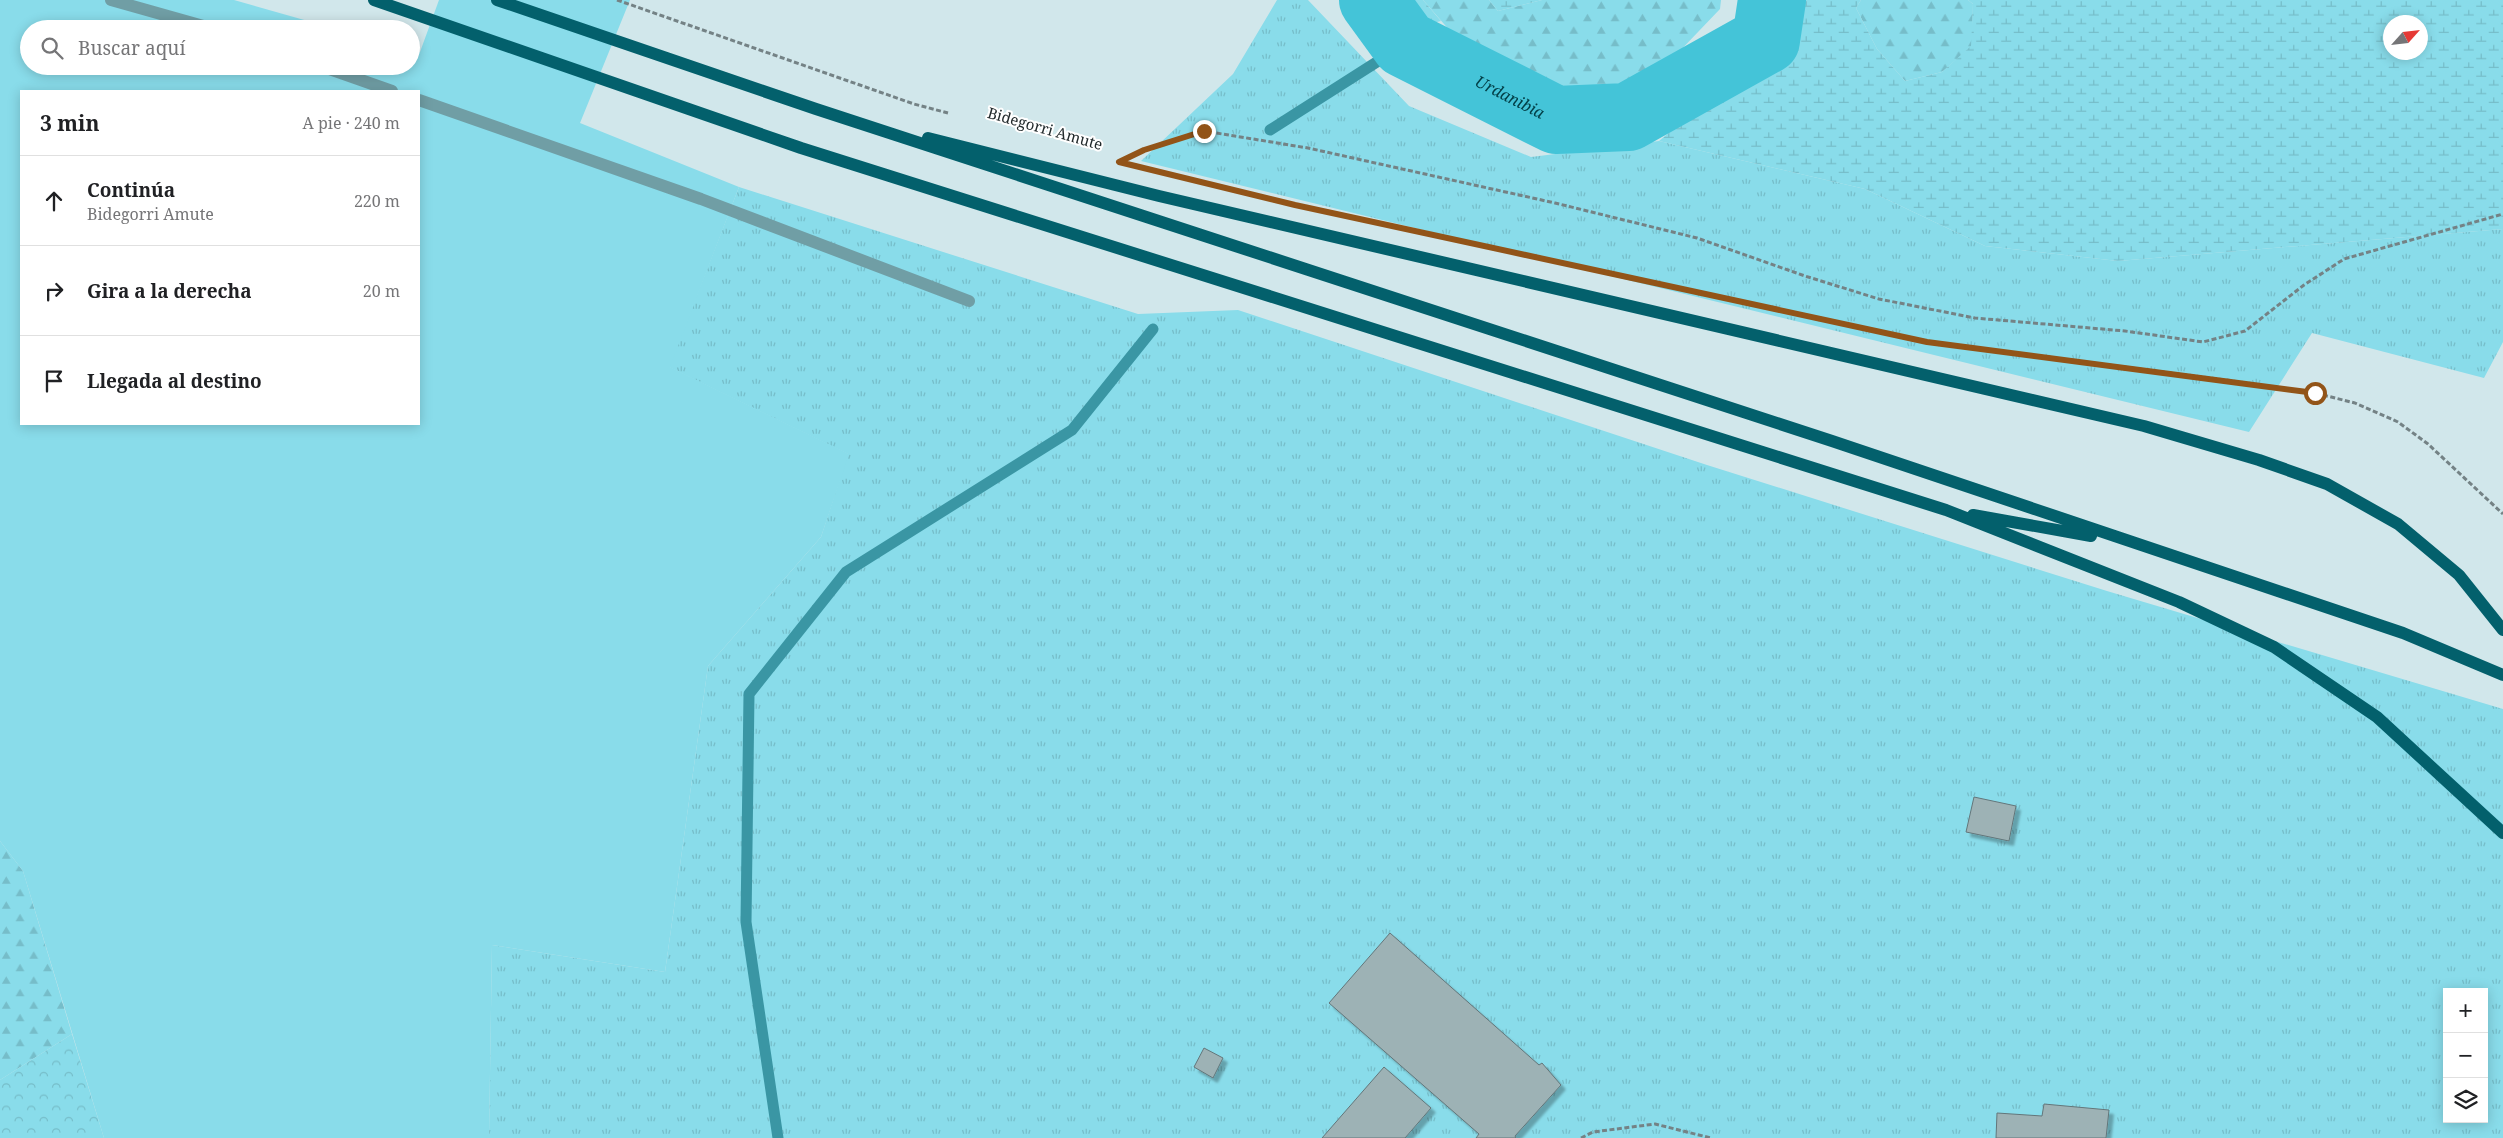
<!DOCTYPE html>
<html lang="es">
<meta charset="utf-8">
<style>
body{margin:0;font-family:"Noto Serif",serif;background:#f6f6f6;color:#202124}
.controls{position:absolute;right:15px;bottom:15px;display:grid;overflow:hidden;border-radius:0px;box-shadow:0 2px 12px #0003}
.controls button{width:45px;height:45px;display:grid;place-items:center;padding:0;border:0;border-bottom:1px solid #e0e0e0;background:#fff;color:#202124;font:25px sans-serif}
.compass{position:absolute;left:2383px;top:15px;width:45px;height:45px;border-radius:50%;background:#fff;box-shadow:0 2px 12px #0003;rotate:63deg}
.stop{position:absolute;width:15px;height:15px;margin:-11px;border:4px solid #925418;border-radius:50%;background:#fff}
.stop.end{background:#925418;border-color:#fff;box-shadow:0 1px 5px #0008}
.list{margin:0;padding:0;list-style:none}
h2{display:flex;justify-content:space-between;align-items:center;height:65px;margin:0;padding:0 20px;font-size:21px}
h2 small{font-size:16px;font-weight:400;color:#757577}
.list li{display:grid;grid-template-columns:32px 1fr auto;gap:15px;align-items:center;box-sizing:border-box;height:90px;padding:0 20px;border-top:1px solid #e0e0e0}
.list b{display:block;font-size:19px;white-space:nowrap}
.list p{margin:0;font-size:16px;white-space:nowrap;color:#757577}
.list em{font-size:16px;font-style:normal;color:#757577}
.icon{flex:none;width:28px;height:28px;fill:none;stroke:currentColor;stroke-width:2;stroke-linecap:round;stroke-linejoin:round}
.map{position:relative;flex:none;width:2503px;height:1138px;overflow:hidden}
.search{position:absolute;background:#fff;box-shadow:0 2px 12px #0003;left:20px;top:20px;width:400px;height:55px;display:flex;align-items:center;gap:12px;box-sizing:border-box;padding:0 18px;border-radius:28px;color:#757577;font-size:19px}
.panel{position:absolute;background:#fff;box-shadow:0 2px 12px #0003;left:20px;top:90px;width:400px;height:335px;border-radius:0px}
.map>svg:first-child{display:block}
</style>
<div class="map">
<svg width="2503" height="1138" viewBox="0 0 2503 1138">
<defs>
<pattern id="grass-tufts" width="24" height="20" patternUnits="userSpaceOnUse" patternTransform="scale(1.25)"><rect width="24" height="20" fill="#89dcea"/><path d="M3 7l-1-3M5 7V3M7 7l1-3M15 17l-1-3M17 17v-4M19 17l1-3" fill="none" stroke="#76bdc9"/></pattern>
<pattern id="forest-firs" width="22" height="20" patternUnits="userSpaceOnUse" patternTransform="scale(1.25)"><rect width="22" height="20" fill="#89dcea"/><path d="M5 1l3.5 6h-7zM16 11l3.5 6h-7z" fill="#76bdc9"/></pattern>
<pattern id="wetland-marsh" width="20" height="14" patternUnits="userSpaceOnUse" patternTransform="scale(1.25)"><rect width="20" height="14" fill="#89dcea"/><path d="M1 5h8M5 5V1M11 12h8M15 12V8" fill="none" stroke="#76bdc9"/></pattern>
<pattern id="park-crowns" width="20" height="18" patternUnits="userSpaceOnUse" patternTransform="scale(1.25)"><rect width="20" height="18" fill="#89dcea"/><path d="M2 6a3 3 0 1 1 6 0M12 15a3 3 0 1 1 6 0" fill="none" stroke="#76bdc9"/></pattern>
<filter id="shadow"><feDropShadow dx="4.5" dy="4.5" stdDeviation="1" flood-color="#0004"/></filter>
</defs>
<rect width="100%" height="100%" fill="#d1e7eb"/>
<!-- grass -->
<path fill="url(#grass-tufts)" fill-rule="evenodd" d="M 1277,0 L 1308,0 L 1409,106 L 1531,157 L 1659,141 L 1865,189 L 1985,246 L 2118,261 L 2503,229 L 2503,342 L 2484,378 L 2312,333 L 2249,432 L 1141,161 L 1233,74 Z
M 739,187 L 1138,314 L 1238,310 L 1707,465 L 2107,591 L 2503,709 L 2503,1138 L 489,1138 L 492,945 L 665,972 L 708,666 L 821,537 L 848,454 L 669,367 ZM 2447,992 L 2484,992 L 2484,1119 L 2447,1119 Z"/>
<!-- forest -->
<path fill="url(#forest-firs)" d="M 1423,0 L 1489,0 L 1498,11 L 1542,0 L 1721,0 L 1720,9 L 1676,55 L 1624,93 L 1551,96 L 1479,64 Z
M 1861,0 L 1968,0 L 1973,4 L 1972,46 L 1942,72 L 1905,81 L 1877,49 L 1856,8 Z
M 0,841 L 23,871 L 72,1034 L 0,1080 Z"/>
<!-- wetland -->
<path fill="url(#wetland-marsh)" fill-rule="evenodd" d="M 1401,0 L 1423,0 L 1441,21 L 1421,26 Z
M 1489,0 L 1542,0 L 1498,11 Z
M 1791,0 L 1861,0 L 1856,8 L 1877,49 L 1905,81 L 1942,72 L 1971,46 L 1973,4 L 1968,0 L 2503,0 L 2503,229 L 2118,261 L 1985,246 L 1865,189 L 1659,141 L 1783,38 ZM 2420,22 L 2420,52 L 2390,52 L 2390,22 Z"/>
<!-- park -->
<path fill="url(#park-crowns)" d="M 72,1034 L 104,1138 L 0,1138 L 0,1080 Z"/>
<!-- garden -->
<path fill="#89dcea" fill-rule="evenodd" d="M 0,0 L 234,0 L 336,29 L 29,29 L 29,66 L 411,66 L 411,50 L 420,52 L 439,0 L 630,0 L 580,123 L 739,187 L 670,367 L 849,454 L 821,537 L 708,666 L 665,972 L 492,945 L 489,1138 L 104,1138 L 23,871 L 0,841 ZM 21,91 L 419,91 L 419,424 L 21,424 Z"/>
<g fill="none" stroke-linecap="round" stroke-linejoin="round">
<!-- stream -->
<path stroke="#3a96a4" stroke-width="11" d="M 1270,130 L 1405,44
M 778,1138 L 746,922 L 749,694 L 846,572 L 1072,430 L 1153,329"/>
<!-- river -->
<path stroke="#44c4d8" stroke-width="68" id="s1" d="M 1373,0 L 1405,44 L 1556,120 L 1628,117 L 1766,40 L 1772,0"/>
</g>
<!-- building -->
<path fill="#9db2b5" stroke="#63767a" filter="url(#shadow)" d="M 1974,797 L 2016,806 L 2009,841 L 1966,832 Z
M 1390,933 L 1539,1065 L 1542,1063 L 1561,1085 L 1515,1136 L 1516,1138 L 1476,1138 L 1479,1134 L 1329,1003 Z
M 1204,1048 L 1223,1058 L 1213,1078 L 1194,1067 Z
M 1384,1067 L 1431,1108 L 1405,1138 L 1322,1138 Z
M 2044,1104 L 2109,1110 L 2106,1138 L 1996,1138 L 1997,1113 L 2042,1116 Z"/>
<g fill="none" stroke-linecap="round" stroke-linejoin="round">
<!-- path -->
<path stroke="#748285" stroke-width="3" stroke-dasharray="5 2.5" stroke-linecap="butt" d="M 617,0 L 914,104 L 948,113
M 1124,159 L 1144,151 L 1204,131 L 1308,148 L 1555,203 L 1697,238 L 1805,276 L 1879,299 L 1975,318 L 2125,331 L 2203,342 L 2245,331 L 2304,285 L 2344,259 L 2503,214
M 1753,305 L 1927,342 L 2226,380 L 2315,393 L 2355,403 L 2398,422 L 2428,444 L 2503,514
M 1581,1138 L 1593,1132 L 1655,1124 L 1711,1138"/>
<!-- service -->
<path stroke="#709ea5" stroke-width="12" d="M 111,0 L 214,29
M 321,66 L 392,91
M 419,100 L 701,199 L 969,301"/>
<!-- primary -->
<path stroke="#03606c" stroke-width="12" d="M 374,0 L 801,148 L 1946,510 L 2179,602 L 2274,647 L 2377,717 L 2503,833
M 497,0 L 816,109 L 1832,441 L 2403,633 L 2503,675
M 928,138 L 1159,196 L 2144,426 L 2259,460 L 2327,484 L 2398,524 L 2459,575 L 2503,630
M 1973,515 L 2091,536"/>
</g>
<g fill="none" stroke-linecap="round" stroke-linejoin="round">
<!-- route -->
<path stroke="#925418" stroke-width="6" d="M 1204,131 L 1144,150 L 1119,162 L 1295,205 L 1927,342 L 2315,393"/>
</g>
<g text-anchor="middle" stroke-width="4" stroke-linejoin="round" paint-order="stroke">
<!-- street labels -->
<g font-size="15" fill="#222a2c" stroke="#fff">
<text transform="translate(1045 129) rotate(16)" y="5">Bidegorri Amute</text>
</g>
<!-- water labels -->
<g font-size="16" font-style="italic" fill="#034048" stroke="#fff">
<text dy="6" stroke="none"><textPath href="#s1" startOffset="172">Urdanibia</textPath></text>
</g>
</g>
</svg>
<div class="controls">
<button>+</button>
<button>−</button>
<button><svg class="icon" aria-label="layers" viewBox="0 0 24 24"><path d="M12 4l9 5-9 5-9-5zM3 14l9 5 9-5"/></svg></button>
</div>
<svg class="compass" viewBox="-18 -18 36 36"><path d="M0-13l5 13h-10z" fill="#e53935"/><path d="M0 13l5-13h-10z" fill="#757577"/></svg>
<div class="stop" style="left:2315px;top:393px"></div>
<div class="stop end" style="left:1204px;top:131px"></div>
<div class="search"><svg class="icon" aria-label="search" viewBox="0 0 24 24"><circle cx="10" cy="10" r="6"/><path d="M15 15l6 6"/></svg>Buscar aquí</div>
<section class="panel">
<h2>3 min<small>A pie · 240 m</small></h2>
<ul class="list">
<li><svg class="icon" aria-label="ahead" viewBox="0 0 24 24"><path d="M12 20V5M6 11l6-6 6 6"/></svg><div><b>Continúa</b><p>Bidegorri Amute</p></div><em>220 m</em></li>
<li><svg class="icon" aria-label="right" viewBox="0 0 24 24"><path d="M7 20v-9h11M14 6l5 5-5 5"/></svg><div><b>Gira a la derecha</b></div><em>20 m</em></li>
<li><svg class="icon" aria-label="arrive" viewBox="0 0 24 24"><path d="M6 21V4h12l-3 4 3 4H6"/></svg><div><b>Llegada al destino</b></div></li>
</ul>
</section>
</div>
